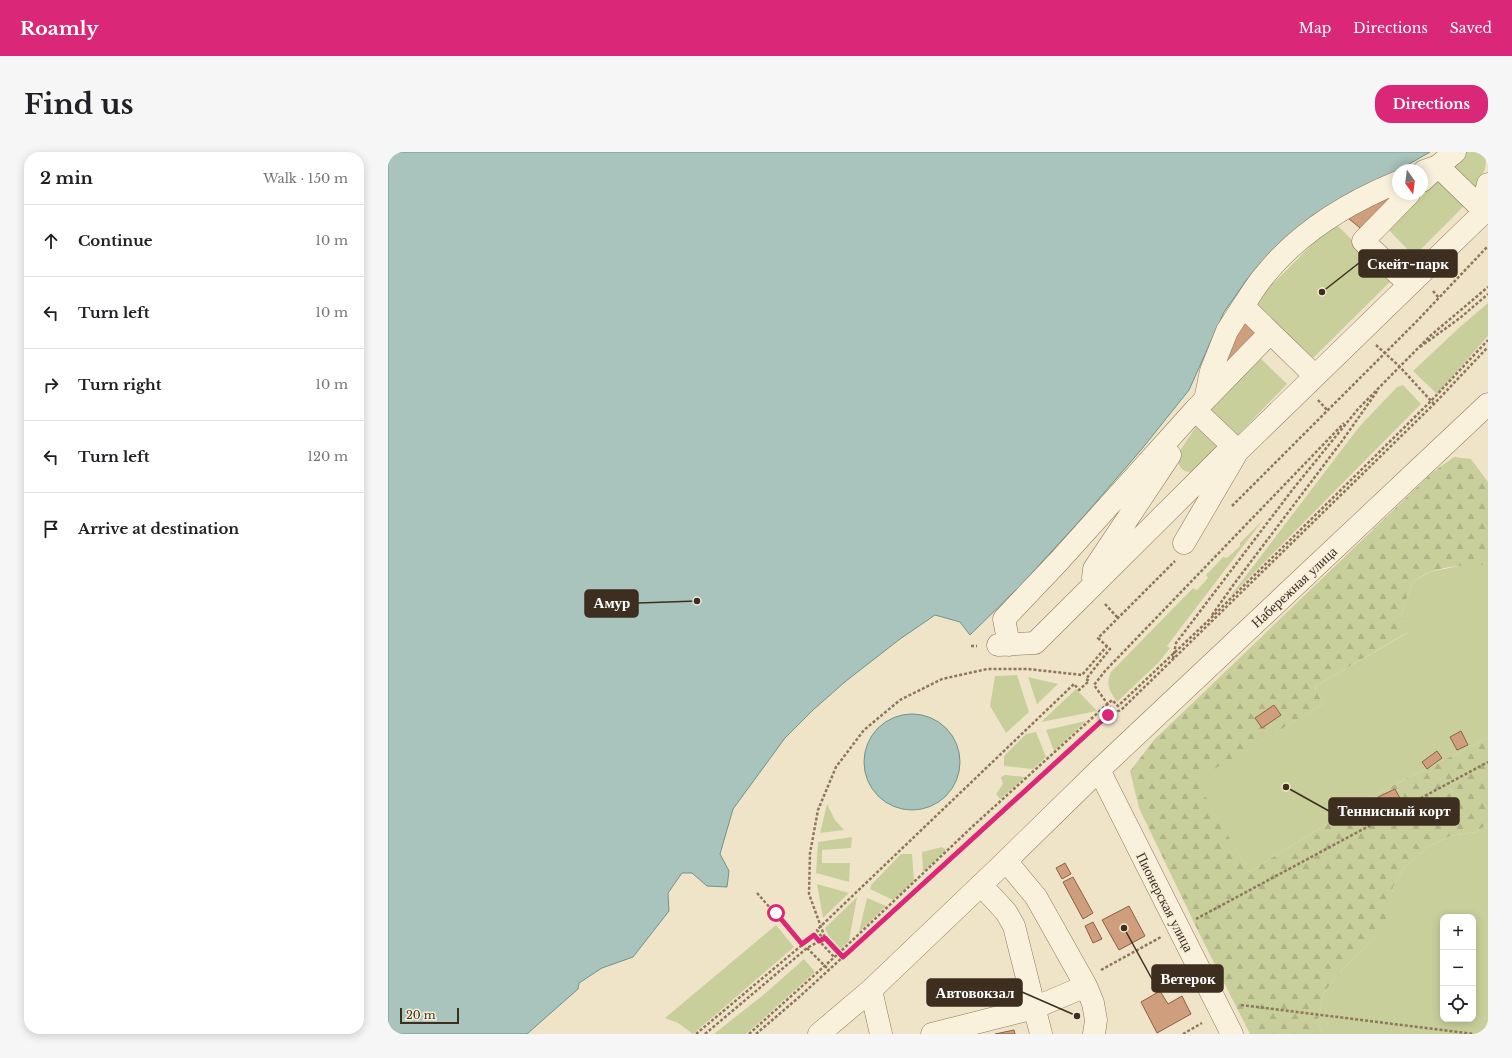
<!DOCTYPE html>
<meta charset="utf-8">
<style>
body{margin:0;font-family:"Libre Baskerville",serif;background:#f6f6f6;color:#202124}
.controls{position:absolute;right:12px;bottom:12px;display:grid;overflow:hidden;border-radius:8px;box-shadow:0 2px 10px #0003}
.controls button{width:36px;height:36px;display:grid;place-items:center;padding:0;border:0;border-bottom:1px solid #e0e0e0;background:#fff;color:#202124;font:20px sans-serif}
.compass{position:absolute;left:1004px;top:12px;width:36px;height:36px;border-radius:50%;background:#fff;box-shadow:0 2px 10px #0003;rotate:166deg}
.scale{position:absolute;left:12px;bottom:10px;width:59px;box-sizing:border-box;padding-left:4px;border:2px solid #3d2e20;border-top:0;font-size:11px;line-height:14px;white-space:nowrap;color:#3d2e20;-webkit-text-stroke:3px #f7eed8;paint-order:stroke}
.stop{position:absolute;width:12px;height:12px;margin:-9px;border:3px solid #db2777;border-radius:50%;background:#fff}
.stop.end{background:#db2777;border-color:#fff;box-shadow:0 1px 4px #0008}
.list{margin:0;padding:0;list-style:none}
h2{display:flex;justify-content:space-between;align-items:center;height:52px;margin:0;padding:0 16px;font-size:17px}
h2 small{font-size:13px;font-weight:400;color:#757577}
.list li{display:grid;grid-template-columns:26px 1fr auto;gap:12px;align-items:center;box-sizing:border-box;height:72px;padding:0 16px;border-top:1px solid #e0e0e0}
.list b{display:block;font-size:15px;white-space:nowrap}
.list em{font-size:13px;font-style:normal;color:#757577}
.icon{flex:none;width:22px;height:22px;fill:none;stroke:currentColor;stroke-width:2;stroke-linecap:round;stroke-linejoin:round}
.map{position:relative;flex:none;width:1100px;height:882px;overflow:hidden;border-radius:16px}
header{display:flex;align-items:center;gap:24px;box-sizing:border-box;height:56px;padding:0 20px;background:#db2777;color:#fff}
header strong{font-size:19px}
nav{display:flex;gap:22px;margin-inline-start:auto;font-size:14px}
.intro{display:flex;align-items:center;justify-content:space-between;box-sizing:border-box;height:96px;padding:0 24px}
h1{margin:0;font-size:28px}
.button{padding:10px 18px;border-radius:16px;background:#db2777;color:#fff;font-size:14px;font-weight:700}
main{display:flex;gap:24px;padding:0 24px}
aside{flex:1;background:#fff;border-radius:16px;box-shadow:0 2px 10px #0003}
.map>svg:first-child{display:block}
</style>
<header>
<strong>Roamly</strong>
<nav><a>Map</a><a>Directions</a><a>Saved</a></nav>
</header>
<div class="intro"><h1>Find us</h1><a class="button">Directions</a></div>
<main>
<aside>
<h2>2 min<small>Walk · 150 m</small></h2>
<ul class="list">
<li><svg class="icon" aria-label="ahead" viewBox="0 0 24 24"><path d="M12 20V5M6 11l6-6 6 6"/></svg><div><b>Continue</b></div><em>10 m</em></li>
<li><svg class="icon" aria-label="left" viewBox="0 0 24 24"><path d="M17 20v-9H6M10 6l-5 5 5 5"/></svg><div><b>Turn left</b></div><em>10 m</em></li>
<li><svg class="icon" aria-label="right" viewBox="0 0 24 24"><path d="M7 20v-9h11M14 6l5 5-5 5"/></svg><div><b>Turn right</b></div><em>10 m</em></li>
<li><svg class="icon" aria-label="left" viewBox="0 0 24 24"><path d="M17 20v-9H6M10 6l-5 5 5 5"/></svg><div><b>Turn left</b></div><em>120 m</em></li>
<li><svg class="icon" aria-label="arrive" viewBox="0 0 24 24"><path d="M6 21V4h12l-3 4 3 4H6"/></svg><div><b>Arrive at destination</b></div></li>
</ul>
</aside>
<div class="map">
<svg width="1100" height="882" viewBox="0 0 1100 882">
<defs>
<pattern id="forest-firs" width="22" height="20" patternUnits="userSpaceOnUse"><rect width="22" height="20" fill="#c9cf9b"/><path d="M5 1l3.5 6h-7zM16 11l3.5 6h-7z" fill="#aeb285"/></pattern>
</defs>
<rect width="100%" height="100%" fill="#f0e4c8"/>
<!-- grass -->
<path fill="#c9cf9b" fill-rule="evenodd" d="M 1071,0 L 1099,0 L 1097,17 L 1086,38 L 1057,12 Z
M 1049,22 L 1078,52 L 1026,104 L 997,74 L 1029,42 L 1034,42 L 1034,38 Z
M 946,70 L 1004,128 L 921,210 L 864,153 Z
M 1100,151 L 1100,184 L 1049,242 L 1025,219 L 1073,174 Z
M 868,202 L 899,232 L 846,287 L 815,256 Z
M 1015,233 L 1033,252 L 841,446 L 971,275 L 1009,235 Z
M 811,270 L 836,295 C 826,304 813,325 797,319 C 791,316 790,310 789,303 Z
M 875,368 L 779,494 L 782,496 L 771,510 L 729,550 C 722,539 717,533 723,520 L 805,436 L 809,438 L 820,426 L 818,423 L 835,405 L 839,406 L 852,394 L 852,391 Z
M 1076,413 L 1100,413 L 1100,586 L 988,642 L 861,720 L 807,628 L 935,552 L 926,535 L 1019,481 L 1013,463 L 1025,429 L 1042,420 Z
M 629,523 L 641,560 L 618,581 L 602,554 L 607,524 Z
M 640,525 L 670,532 L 649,552 Z
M 688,537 L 709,559 L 653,570 Z
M 698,569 L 666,599 L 658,578 Z
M 648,580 L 658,605 L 645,617 L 616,614 L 616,604 L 638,582 Z
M 617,623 L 637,625 L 612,647 L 608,642 L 615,632 L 613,625 Z
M 439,652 L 447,668 L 456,678 L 432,681 Z
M 1100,672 L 1100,882 L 934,882 L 930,869 L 936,840 L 956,816 L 977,796 L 999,770 L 1005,735 L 1016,716 L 1038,696 L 1062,684 L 1088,680 ZM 1055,765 L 1085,765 L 1085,867 L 1055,867 Z
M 464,685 L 463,696 L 434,698 L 434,711 L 462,711 L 461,730 L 428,721 L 430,690 Z
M 554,695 L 558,698 L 535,720 L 534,700 Z
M 513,702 L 524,702 L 526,729 L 505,748 L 482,737 L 483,733 Z
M 429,732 L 461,741 L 435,766 Z
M 469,745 L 461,789 L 453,797 L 440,783 L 437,776 Z
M 479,746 L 498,754 L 471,780 Z
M 388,773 L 406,795 L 305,882 L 290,871 L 277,866 Z
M 416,807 L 427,820 L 358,882 L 326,882 L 380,839 Z"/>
<!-- forest -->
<path fill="url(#forest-firs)" d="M 1066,305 L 1083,307 L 1100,330 L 1100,413 C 1081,413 1061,413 1042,420 C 1036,422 1031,426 1025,429 L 1013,463 L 1020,480 L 926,535 L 935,552 L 808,628 L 861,720 L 988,642 L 1100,586 L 1100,672 L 1088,680 L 1062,684 L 1038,696 L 1016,716 L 1005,735 L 1000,770 L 977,796 L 956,816 L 936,840 L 930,869 L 934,882 L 862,882 L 813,785 L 751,656 L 742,619 L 766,588 L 1045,320 Z"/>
<!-- water -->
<path fill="#a9c4bc" stroke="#6f938a" d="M 0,0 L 1042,0 L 1009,19 L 963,40 L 925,63 L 894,89 L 860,126 L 836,160 L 801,238 L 753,298 L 696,364 L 632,434 L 582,483 L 572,470 L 547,463 L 512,487 L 458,529 L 425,558 L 397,586 L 345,657 L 332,702 L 341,719 L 339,735 L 319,734 L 304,721 L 294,721 L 280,741 L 281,759 L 245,805 L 214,816 L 191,831 L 190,837 L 139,882 L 0,882 Z
M476 610a48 48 0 1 1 96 0a48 48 0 1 1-96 0Z"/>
<!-- building -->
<path fill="#cf9f7d" stroke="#8d5f41" d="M 1010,38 L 977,80 L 955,62 Z
M 854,162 L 873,182 L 835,221 Z
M 886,553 L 893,563 L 874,576 L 867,566 Z
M 1073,579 L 1080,593 L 1069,598 L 1062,585 Z
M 1049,599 L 1054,606 L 1039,617 L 1034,610 Z
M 1007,637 L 1013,648 L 996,657 L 990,645 Z
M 677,711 L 683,722 L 674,727 L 668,716 Z
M 685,725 L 705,761 L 695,767 L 675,730 Z
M 741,754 L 757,784 L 731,798 L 714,768 Z
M 705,770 L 714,787 L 705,791 L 697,774 Z
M 772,839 L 780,852 L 794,844 L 803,862 L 769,881 L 753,850 Z
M 626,878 L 627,882 L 607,882 Z"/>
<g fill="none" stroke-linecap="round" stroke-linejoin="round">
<!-- minor casing -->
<g stroke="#8d765c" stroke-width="23">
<path id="minor" d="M 1036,19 L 1050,14 L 1067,0
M 1034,29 L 1050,14 L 1093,56
M 1021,132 L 975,89 L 1021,42
M 927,224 L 855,154 C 862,144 868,133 876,124 C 911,80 959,51 1010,30
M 817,248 L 823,219 L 839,179 L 855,154
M 845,294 L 807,258 L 882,181
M 796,391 L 847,304
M 705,426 L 706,417 L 782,303
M 610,493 L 647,491 L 845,294 L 850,299 L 1092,64 L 1100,32
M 621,493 L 616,467 L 671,409 L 807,258
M 711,618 L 844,882
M 618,709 L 648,745 L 698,834 L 705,851 L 708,868 L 706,882
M 593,733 L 618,760 L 626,774 L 653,882
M 483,838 L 493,882
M 431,882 L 483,838 L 618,709 L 711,618 L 1100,252
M 544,882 L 646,856 L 698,834"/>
</g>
<!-- path -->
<path stroke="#8d765c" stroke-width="2.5" stroke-dasharray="3 2" stroke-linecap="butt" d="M 1045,139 L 1051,146
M 988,193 L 1011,214 L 1046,252
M 1032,195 L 1072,166 L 1100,142
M 930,248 L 939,258
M 844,354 L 1028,170 L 1100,94
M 717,452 L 730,466
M 824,463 L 846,432 L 954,289 L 990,238
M 583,494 L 589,494
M 785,507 L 788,491 L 905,337 L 970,257 L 1042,184 L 1100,135
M 726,561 L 706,533 L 717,519 L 956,271
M 369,741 L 414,792
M 808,767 L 1100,610
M 437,786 L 455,805
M 431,789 L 433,784 L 429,778 L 433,774 L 686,532 L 691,538 L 701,529 L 698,527 L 722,497 L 710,486 L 787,409
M 419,796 L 441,818
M 713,818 L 773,785
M 853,853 L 1086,882
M 308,882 L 426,783 L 446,805
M 317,882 L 419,796 L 437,786 L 421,742 L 422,701 L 430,658 L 448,615 L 476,578 L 512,548 L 554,527 L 599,517 L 640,517 L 694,523 L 719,494
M 361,882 L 451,801 L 585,674 L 724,548 L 730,554 L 821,468 L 1043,249 L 1100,188
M 368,882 L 410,846 L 720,563 L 733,558 L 1046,252 L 1100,195
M 795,882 L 814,871"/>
<!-- minor -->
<use href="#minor" stroke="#faf1dc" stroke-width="22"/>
</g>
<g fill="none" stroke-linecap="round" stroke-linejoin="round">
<!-- route -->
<path stroke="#db2777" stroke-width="5" d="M 388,761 L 414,792 L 426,783 L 431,789 L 437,786 L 455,805 L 720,563"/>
</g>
<g text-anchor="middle" stroke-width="3" stroke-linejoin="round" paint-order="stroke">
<!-- street labels -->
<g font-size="14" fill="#3d2e20" stroke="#f7eed8">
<text transform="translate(906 435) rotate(-43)" y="5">Набережная улица</text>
<text transform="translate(777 750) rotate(63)" y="5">Пионерская улица</text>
</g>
</g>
<!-- callouts -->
<path fill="none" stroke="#3d2e20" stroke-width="1.5" d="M934 140L971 111M309 449L250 451M898 635L941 659M736 776L764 827M689 864L634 840"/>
<g fill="#3d2e20" stroke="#f7eed8" stroke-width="1.5">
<circle cx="934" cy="140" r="4"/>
<circle cx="309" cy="449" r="4"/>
<circle cx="898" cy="635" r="4"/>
<circle cx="736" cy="776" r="4"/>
<circle cx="689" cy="864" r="4"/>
</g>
<g fill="#3d2e20" stroke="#3d2e20" stroke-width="1.5">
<rect x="971" y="98" width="98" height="27" rx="4"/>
<rect x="197" y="438" width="53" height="27" rx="4"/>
<rect x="941" y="646" width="130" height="27" rx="4"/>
<rect x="764" y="813" width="71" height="27" rx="4"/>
<rect x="539" y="827" width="95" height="27" rx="4"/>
</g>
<g font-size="15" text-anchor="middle" font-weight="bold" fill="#fff">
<text x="1020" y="117">Скейт-парк</text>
<text x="224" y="456">Амур</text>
<text x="1006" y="664">Теннисный корт</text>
<text x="800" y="832">Ветерок</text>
<text x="587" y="846">Автовокзал</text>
</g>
</svg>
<div class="controls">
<button>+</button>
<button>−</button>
<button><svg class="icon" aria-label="locate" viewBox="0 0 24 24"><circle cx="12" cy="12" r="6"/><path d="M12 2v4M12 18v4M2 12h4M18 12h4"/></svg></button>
</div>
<svg class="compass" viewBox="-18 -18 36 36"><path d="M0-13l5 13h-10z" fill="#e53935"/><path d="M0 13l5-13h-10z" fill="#757577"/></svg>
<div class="scale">20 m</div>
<div class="stop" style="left:388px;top:761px"></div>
<div class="stop end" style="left:720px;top:563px"></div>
</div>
</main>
